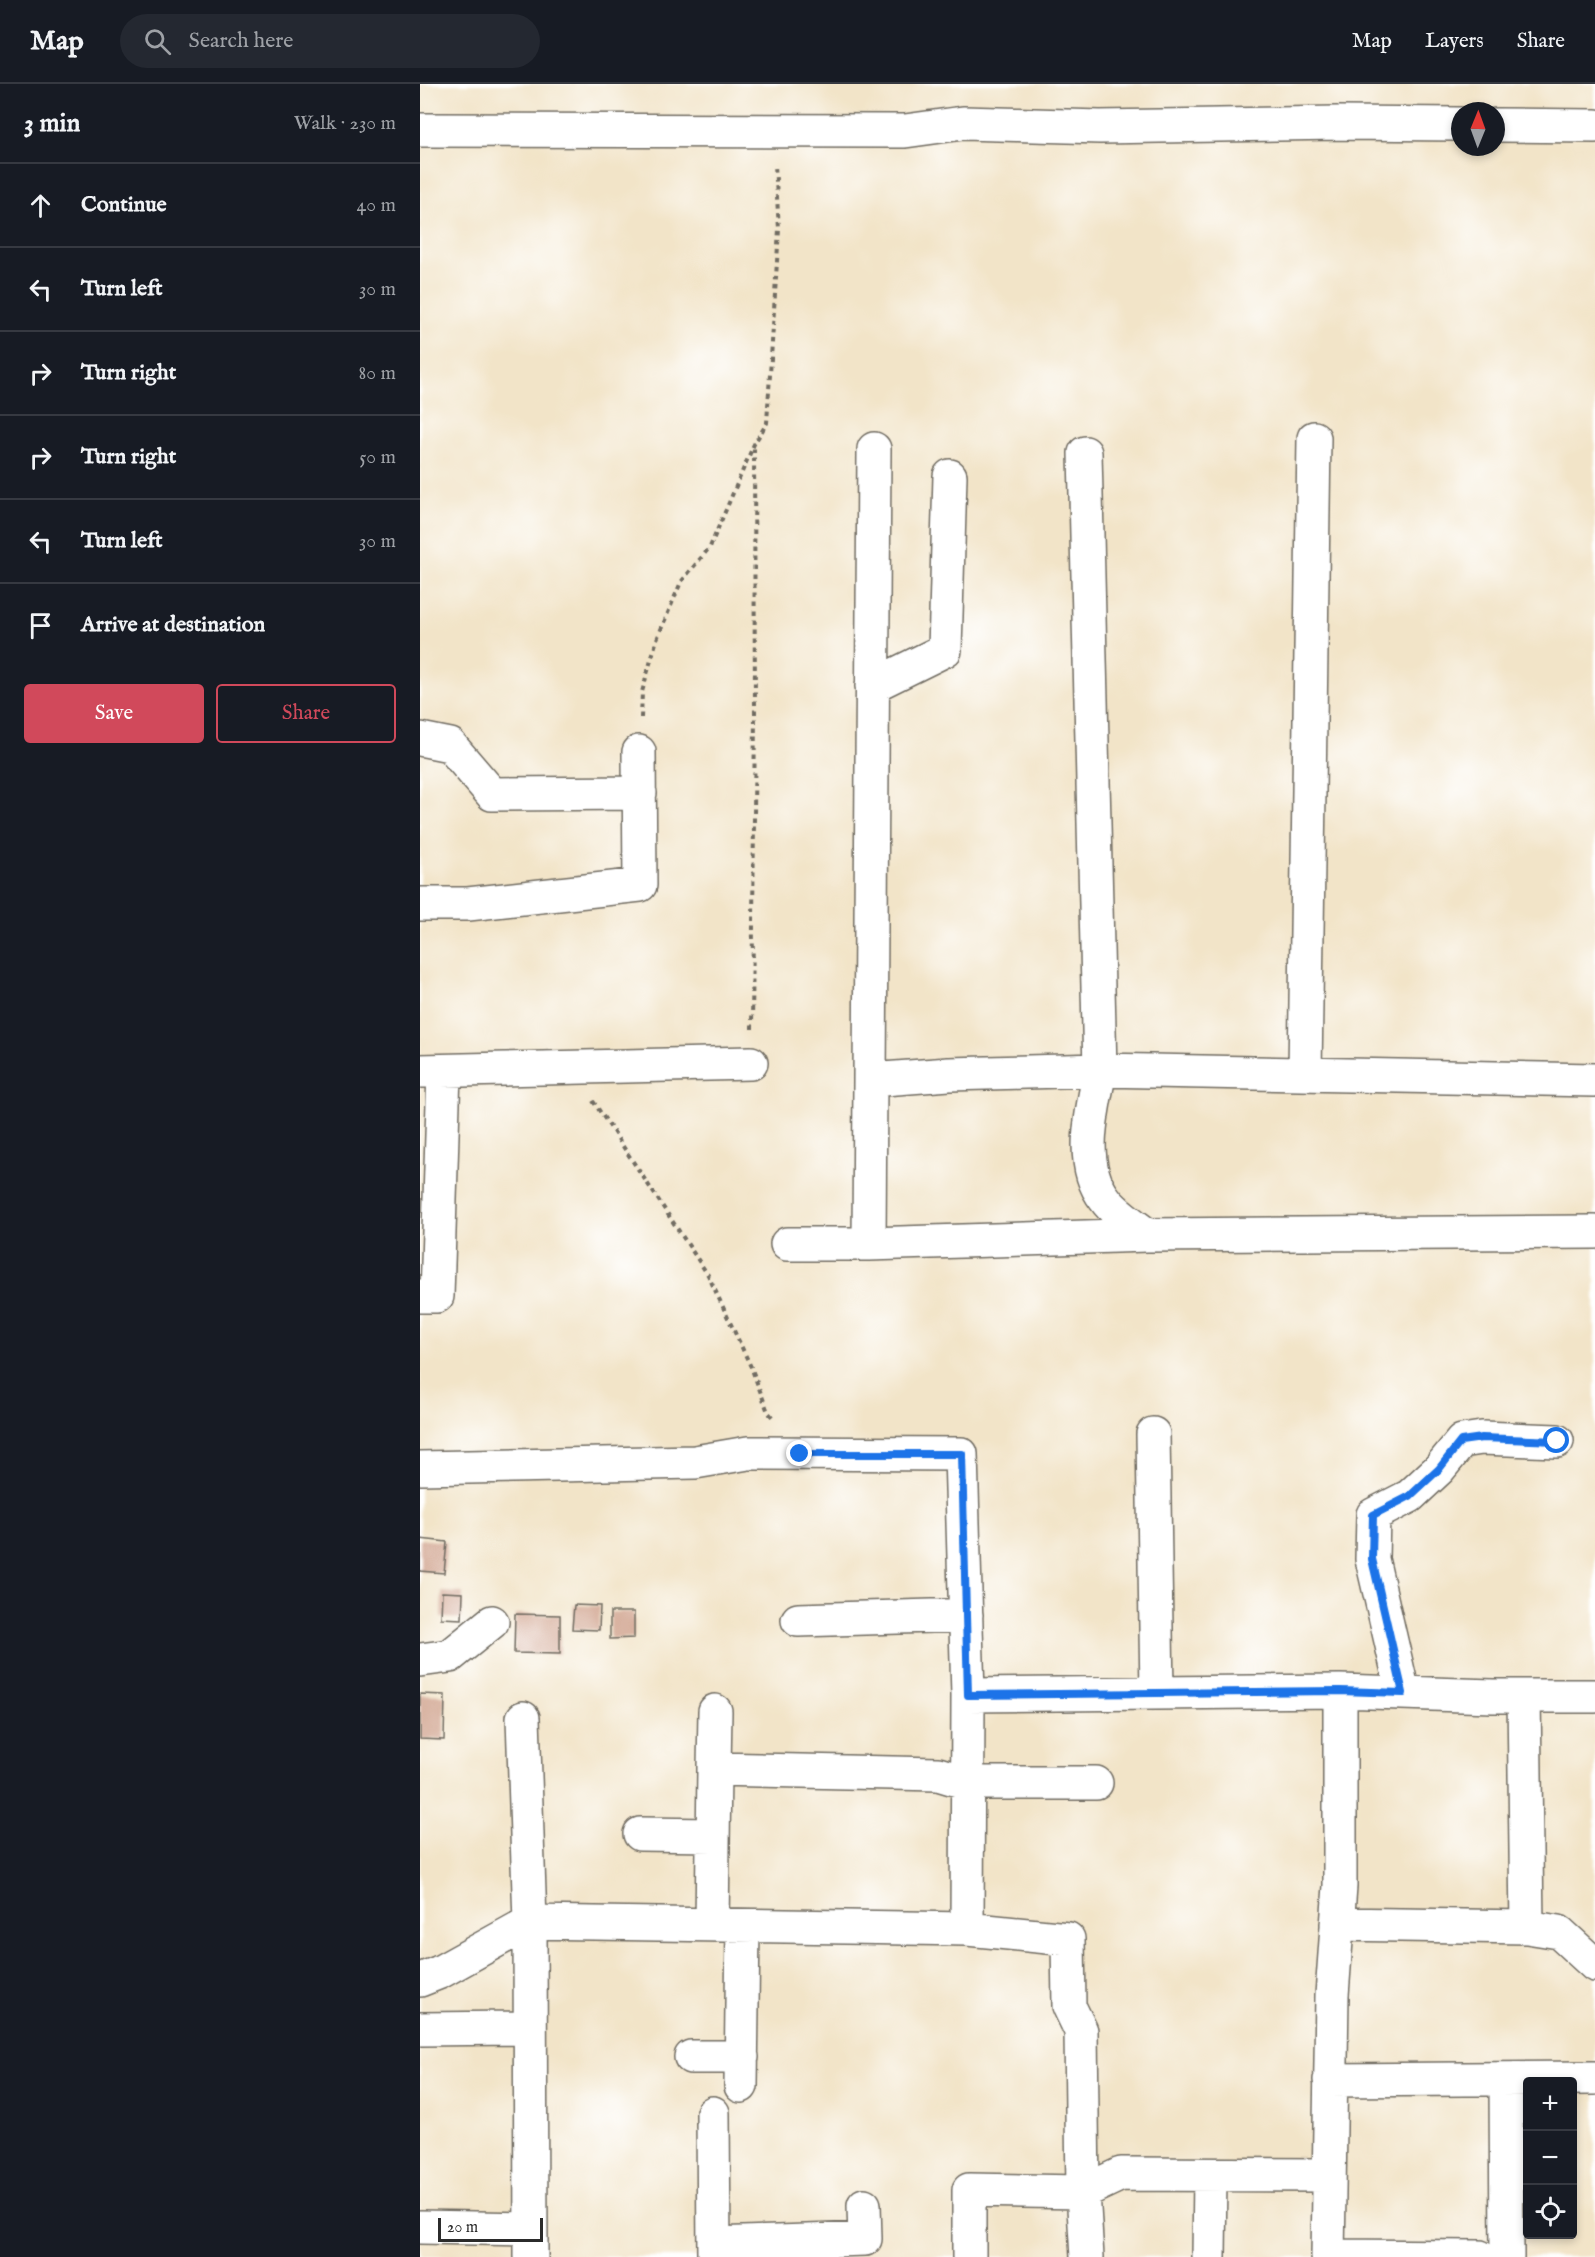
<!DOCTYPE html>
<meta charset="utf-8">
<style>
body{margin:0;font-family:"IM FELL English",serif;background:#242831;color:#f1f3f6}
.controls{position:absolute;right:18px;bottom:18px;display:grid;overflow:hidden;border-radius:6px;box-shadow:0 3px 9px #0003}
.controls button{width:54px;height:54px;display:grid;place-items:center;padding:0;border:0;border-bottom:2px solid #363941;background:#171b24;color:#f1f3f6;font:30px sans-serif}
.compass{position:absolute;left:1031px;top:18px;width:54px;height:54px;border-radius:50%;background:#171b24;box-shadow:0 3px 9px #0003;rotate:1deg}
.scale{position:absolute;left:18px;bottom:15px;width:105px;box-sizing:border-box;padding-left:6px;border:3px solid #2b2b2b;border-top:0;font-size:16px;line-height:21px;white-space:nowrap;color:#2b2b2b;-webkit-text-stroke:4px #fff;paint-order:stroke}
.stop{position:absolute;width:18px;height:18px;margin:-14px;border:4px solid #1a73e8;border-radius:50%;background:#fff}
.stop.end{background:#1a73e8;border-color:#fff;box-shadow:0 2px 6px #0008}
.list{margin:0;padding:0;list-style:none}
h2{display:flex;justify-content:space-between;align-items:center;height:78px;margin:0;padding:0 24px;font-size:26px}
h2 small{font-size:20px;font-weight:400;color:#9ea1a6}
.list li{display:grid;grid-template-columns:39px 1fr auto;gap:18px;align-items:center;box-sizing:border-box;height:84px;padding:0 24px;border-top:2px solid #363941}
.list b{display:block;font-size:22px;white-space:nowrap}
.list em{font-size:20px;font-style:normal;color:#9ea1a6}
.actions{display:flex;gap:12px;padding:18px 24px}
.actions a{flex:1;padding:14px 0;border:2px solid #d1495b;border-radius:6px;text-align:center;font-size:21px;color:#d1495b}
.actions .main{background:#d1495b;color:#fff}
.icon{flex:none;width:33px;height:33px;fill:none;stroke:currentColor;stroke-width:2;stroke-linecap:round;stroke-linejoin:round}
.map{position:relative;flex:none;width:1175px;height:2173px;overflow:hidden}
header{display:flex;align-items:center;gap:36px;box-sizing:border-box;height:84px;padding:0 30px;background:#171b24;border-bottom:2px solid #363941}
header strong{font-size:28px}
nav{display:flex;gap:33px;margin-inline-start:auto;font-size:21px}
.search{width:420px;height:54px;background:#242831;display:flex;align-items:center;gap:15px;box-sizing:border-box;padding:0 21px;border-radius:33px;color:#9ea1a6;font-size:22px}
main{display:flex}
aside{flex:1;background:#171b24}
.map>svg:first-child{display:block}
</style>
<header>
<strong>Map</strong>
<div class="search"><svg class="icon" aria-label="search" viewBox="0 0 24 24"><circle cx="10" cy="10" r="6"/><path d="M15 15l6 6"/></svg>Search here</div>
<nav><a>Map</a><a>Layers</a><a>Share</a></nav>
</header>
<main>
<aside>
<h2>3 min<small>Walk · 230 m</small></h2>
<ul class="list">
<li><svg class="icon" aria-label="ahead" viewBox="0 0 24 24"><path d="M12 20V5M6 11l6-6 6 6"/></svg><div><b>Continue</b></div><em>40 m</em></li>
<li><svg class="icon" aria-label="left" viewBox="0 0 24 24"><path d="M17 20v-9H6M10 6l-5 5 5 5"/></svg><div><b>Turn left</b></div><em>30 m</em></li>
<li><svg class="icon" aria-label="right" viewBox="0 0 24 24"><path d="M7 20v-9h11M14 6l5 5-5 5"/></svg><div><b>Turn right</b></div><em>80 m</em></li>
<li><svg class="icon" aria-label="right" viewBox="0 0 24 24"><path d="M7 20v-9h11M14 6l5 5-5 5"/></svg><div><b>Turn right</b></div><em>50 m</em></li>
<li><svg class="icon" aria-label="left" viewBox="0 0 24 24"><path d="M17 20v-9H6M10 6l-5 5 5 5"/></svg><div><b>Turn left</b></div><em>30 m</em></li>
<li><svg class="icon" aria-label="arrive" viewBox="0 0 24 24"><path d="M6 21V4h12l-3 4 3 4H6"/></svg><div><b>Arrive at destination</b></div></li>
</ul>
<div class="actions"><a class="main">Save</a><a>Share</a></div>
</aside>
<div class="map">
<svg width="1175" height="2173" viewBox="0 0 1175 2173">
<rect width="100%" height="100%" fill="#fff"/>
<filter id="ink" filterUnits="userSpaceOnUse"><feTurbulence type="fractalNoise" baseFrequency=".0167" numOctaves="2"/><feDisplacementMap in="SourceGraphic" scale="12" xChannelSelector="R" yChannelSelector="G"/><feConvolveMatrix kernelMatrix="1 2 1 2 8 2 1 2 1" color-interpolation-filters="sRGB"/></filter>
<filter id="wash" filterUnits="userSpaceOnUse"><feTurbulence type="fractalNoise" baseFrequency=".008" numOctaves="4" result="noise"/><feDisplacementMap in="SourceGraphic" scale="24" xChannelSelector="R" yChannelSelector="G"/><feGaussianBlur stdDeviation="1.35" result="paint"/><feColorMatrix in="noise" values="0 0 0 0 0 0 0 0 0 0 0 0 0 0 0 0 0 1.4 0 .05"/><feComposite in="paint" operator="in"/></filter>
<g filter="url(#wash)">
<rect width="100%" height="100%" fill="#f2e4c8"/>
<g id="blocks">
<!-- building -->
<path fill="#ce9e87" d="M 0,1455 L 27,1458 L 24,1489 L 0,1487 Z
M 22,1508 L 43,1509 L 42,1535 L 21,1534 Z
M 154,1521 L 180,1522 L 179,1546 L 152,1545 Z
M 190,1528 L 214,1528 L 214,1554 L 190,1555 Z
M 95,1530 L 140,1531 L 140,1570 L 94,1569 Z
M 0,1610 L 25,1611 L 24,1656 L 0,1655 Z"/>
</g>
</g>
<g filter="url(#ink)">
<use href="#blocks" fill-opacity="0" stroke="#716c62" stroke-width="1.5"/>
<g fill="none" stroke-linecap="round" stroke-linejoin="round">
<!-- minor casing -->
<g stroke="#716c62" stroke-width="36">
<path id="minor" d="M 1076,41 L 1175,42
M 0,46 L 485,47 L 543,39 L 680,43 L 918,39 L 1040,40
M 665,369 L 680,986 C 673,1026 657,1079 685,1115 C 694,1128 714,1141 727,1151 L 1175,1148
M 452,602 L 525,566 L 530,392
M 0,655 L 30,661 L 72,710 L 220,709
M 0,820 L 48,820 L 220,801 L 219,668
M 0,987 L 331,979
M 885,989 L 894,354
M 450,996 L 454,365
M 367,1160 L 449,1160 L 727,1151
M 449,1160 L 450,996 L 529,990 L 680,986 L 1175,996
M 0,1212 L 17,1212 L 24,987
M 733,1350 L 737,1609
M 0,1384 L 275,1378 L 328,1369 L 541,1370 L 548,1611 L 547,1845 L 648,1855 L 649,1922 L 661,1947 L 663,2108 L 667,2173
M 378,1536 L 546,1531
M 0,1576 L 30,1572 L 72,1538
M 983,1609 L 952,1475 L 953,1431 L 990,1412 L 1019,1385 L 1042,1357 L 1062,1354 L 1137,1357
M 548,1611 L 920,1607 L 1073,1612 L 1175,1612
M 295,1627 L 294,1685 L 518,1690 L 548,1699 L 676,1699
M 220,1750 L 293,1751
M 917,1840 L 1107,1843 L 1104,1612
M 292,1841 L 294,1685
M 1107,1843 L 1139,1848 L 1175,1881
M 0,1896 L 20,1888 L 110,1838 L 103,1634
M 0,1945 L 110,1944
M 271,1973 L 322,1973
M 1086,1995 L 1087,2173
M 910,1996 L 1175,1994
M 321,2002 L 323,1842
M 293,2029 L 294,2173
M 0,2143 L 111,2145
M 294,2160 L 445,2155 L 444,2121
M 908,2172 L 1060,2173
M 111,2173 L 110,1838 L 547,1845
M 549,2173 L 549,2106 L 663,2108 L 701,2090 L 908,2091
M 789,2173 L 790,2091
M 908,2173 L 912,1911 L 920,1802 L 920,1607"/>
</g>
<!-- path -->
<path stroke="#716c62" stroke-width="4" stroke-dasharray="4.5 4.5" stroke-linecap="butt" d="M 221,634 L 222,608 L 237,555 L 261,498 L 290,463 L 334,360 L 347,339 L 359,145 L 355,81
M 332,945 L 335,628 L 334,362
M 173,1017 L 288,1191 L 331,1283 L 348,1328 L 354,1335"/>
<!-- minor -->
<use href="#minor" stroke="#fff" stroke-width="33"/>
</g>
</g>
<g fill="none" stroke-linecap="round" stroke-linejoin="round" filter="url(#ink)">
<!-- route -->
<path stroke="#1a73e8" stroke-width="8" d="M 380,1370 L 542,1370 L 548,1611 L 920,1607 L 983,1609 L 952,1475 L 953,1431 L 990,1412 L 1019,1385 L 1041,1357 L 1062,1354 L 1137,1357"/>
</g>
</svg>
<div class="controls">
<button>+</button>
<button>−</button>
<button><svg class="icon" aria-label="locate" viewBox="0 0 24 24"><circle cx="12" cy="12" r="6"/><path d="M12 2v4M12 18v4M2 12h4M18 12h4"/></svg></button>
</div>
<svg class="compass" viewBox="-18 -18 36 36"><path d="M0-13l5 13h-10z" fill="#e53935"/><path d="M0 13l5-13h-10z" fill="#9ea1a6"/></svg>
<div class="scale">20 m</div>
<div class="stop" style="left:1137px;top:1357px"></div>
<div class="stop end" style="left:380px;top:1370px"></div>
</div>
</main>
